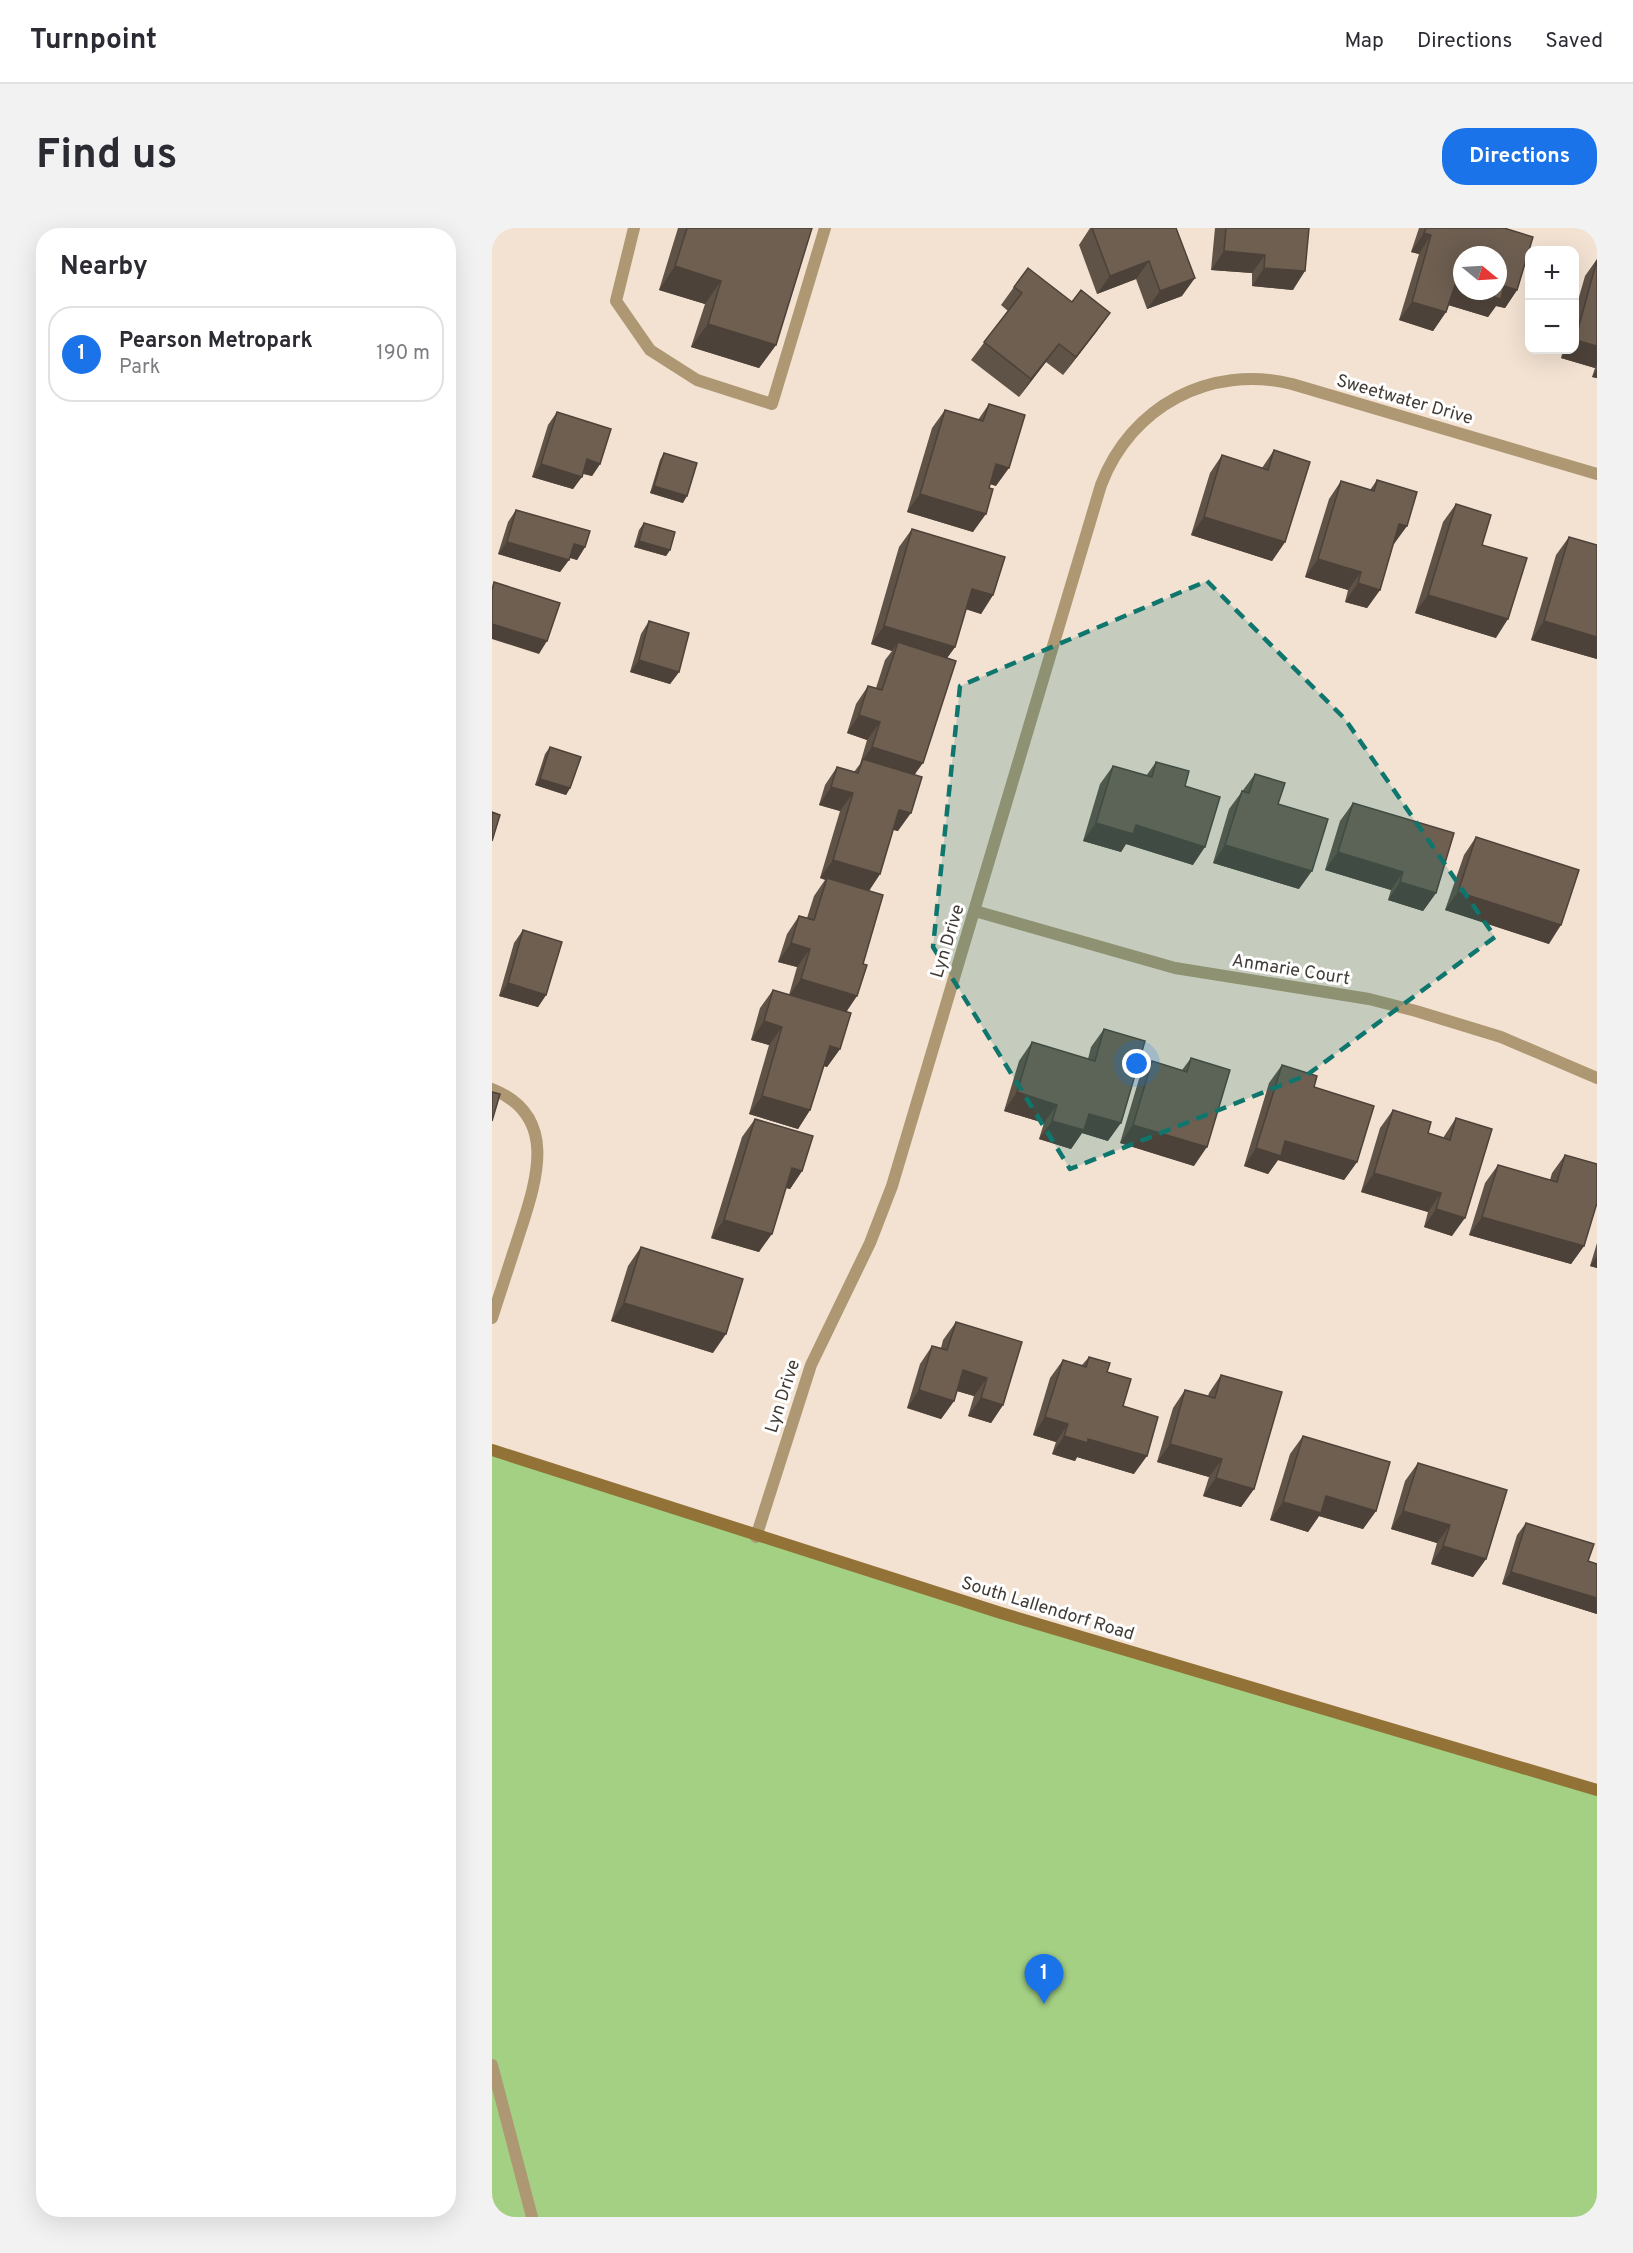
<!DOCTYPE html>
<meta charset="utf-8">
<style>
body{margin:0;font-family:Overpass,sans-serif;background:#f2f2f3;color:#2b2b33}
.controls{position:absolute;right:18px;top:18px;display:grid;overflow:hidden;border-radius:12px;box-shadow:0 6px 24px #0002}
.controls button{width:54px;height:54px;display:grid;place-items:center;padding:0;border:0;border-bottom:2px solid #e1e1e2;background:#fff;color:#2b2b33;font:30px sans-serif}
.compass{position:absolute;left:961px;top:18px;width:54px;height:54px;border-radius:50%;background:#fff;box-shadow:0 6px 24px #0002;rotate:108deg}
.you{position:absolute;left:645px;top:836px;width:21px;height:21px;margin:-15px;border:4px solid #fff;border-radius:50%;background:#1a73e8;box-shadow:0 0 0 9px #1a73e833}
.badge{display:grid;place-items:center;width:39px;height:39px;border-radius:50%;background:#1a73e8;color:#fff;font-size:20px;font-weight:700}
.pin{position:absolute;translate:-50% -50px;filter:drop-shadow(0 2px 3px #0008)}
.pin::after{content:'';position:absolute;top:32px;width:21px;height:18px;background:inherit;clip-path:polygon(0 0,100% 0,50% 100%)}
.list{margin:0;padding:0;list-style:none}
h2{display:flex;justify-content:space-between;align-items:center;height:78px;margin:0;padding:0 24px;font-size:26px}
h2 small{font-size:20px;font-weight:400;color:#7c7c81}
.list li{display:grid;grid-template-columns:39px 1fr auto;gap:18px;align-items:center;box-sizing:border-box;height:96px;margin:0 12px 12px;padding:0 12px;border:2px solid #e1e1e2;border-radius:24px}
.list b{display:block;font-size:22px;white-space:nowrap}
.list p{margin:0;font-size:20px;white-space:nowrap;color:#7c7c81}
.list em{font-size:20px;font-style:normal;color:#7c7c81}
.map{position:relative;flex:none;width:1105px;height:1989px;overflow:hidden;border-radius:24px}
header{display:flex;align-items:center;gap:36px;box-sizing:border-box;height:84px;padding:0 30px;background:#fff;border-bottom:2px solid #e1e1e2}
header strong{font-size:28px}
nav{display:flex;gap:33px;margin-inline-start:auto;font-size:21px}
.intro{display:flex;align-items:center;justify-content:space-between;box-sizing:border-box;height:144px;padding:0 36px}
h1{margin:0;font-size:42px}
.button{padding:15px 27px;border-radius:24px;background:#1a73e8;color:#fff;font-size:21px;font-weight:700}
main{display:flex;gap:36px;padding:0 36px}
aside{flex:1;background:#fff;border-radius:24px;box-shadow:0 6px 24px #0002}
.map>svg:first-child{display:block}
</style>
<header>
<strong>Turnpoint</strong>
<nav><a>Map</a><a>Directions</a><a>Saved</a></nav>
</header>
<div class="intro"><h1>Find us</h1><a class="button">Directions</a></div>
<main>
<aside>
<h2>Nearby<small></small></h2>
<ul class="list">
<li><span class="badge">1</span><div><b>Pearson Metropark</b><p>Park</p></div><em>190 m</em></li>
</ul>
</aside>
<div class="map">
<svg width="1105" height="1989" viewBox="0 0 1105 1989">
<rect width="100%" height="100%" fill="#f3e2d2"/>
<!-- park -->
<path fill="#a4d084" d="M 0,1222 L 264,1309 L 1105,1562 L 1105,1989 L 0,1989 Z"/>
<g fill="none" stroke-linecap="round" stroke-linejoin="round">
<!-- lane -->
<path stroke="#ae9873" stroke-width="12" d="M 142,0 L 124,73 L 158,122 L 205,152 L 280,176 L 333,0
M 0,861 C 68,888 44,954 27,1007 C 18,1035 9,1062 0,1090"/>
<!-- street -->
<path stroke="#ae9873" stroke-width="12" d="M 483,683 L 683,740 L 877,771 L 924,783 L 1009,809 L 1105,850
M 264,1309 L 319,1137 L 378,1015 L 400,958 L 609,257 C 639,178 718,136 800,156 L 1105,246
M 0,1837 L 40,1989"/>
<!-- secondary -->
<path stroke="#927236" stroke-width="12" d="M 0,1222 L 509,1385 L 1105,1562"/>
</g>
<!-- wall -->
<path fill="#5f5246" d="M 186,0 L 320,0 L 284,117 L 267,140 L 199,119 L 213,76 L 167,62 Z
M 598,0 L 684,0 L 690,68 L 655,81 L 644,51 L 605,66 L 587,17 Z
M 723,0 L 817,0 L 801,62 L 760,58 L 760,45 L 719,42 Z
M 927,0 L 1012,0 L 1025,62 L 1013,80 L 1004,78 L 996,89 L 956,77 L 954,84 L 941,103 L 907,92 L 927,26 L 919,24 Z
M 1105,31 L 1105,150 L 1100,149 L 1103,140 L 1069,130 L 1071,122 L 1083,122 L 1083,83 L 1093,48 Z
M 522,59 L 605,103 L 571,147 L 554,134 L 527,169 L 479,132 L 516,83 L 509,77 Z
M 497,176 L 504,258 L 498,256 L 481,304 L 415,284 L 440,200 L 453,182 L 486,192 Z
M 65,184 L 108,236 L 100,248 L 91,246 L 81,261 L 40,249 L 56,197 Z
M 782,222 L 793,314 L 780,333 L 699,307 L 718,245 L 730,227 L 770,240 Z
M 172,225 L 191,275 L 158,265 L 168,232 Z
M 885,252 L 915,298 L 901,316 L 888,362 L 875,380 L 853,374 L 856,362 L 813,349 L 837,271 L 849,253 L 878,262 Z
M 964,276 L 990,317 L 1004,410 L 923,385 L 951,294 Z
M 24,282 L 93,319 L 85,332 L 78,330 L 68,344 L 6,326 L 16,294 Z
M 152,295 L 178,322 L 174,328 L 142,319 L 147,302 Z
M 420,301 L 501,367 L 489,386 L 474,381 L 463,419 L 455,430 L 423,547 L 406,603 L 401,602 L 388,646 L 377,663 L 348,821 L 335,839 L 332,838 L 318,882 L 306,901 L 257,886 L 277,817 L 259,812 L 268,780 L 281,762 L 297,767 L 305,739 L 286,734 L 295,706 L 307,688 L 315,690 L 322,668 L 333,652 L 328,650 L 348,583 L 327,577 L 333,557 L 345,539 L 362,544 L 368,536 L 375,512 L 355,505 L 364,476 L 376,458 L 384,460 L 393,432 L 400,423 L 379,416 L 407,319 Z
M 1077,309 L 1105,431 L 1039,412 L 1064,327 Z
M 157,393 L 187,444 L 178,456 L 138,444 L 149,406 Z
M 58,519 L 78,560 L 74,567 L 43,557 L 53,526 Z
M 664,534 L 693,558 L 701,637 L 634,616 L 629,624 L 591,613 L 608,556 L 621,538 L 654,548 Z
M 763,546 L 786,576 L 807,661 L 721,635 L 737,581 Z
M 861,575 L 944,665 L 931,683 L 896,672 L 899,662 L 833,642 L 848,593 Z
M 984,609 L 1057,716 L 953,682 L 972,627 Z
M 31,702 L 54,767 L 46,779 L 7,768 L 22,715 Z
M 612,801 L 616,913 L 590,905 L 579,921 L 547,911 L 552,895 L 512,883 L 527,833 L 540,814 L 596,831 L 599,819 Z
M 699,830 L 702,938 L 628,915 L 647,851 L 660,833 L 690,842 Z
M 790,837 L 822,859 L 865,934 L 852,952 L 786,932 L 776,946 L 752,938 L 777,855 Z
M 901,882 L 936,905 L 951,910 L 964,890 L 960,1008 L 932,999 L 936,984 L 869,964 L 888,900 Z
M 263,891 L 310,943 L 298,961 L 294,960 L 267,1024 L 219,1010 L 250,909 Z
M 1073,927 L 1092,1018 L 1079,1036 L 977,1007 L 993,955 L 1006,937 L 1058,952 L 1060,945 Z
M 1105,1015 L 1105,1040 L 1098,1038 Z
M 149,1019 L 221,1125 L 119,1093 L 136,1038 Z
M 464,1094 L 511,1177 L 499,1195 L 476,1188 L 482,1168 L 465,1163 L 462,1173 L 449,1191 L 415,1180 L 428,1136 L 440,1118 L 449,1120 L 451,1112 Z
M 597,1129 L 615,1144 L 631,1178 L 642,1246 L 585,1229 L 583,1233 L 560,1226 L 564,1214 L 541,1207 L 558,1150 L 571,1132 L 590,1137 Z
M 729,1147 L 762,1261 L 749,1279 L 711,1268 L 717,1249 L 665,1234 L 681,1180 L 693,1162 L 716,1168 L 717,1165 Z
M 811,1208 L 884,1283 L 871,1301 L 827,1288 L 816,1304 L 778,1292 L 798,1226 Z
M 926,1235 L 994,1331 L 981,1349 L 939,1336 L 945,1315 L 899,1301 L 913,1253 Z
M 1034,1295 L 1096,1333 L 1105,1386 L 1010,1356 L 1025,1307 Z"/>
<!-- shaded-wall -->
<path fill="#4d4239" d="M 932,5 L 939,7 L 927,26 L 919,24 Z
M 732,23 L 773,27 L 760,45 L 719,42 Z
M 657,33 L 644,51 L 605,66 L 618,48 Z
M 183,38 L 229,53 L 213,76 L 167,62 Z
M 772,40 L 813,43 L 801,62 L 760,58 Z
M 703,50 L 690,68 L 655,81 L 668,63 Z
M 963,57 L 970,59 L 970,63 L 983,63 L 1012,58 L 1025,62 L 1013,80 L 1004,78 L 996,89 L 950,75 Z
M 920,74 L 954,84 L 941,103 L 907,92 Z
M 618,85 L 605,103 L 571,147 L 584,129 Z
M 216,96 L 284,117 L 267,140 L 199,119 Z
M 1083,112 L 1105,118 L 1105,136 L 1103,140 L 1069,130 L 1075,122 L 1083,122 Z
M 567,116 L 554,134 L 527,169 L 539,151 Z
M 1105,141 L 1105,150 L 1100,149 Z
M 95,231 L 108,236 L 100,248 L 86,244 Z
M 49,236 L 90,249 L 81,261 L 40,249 Z
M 504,236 L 517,240 L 504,258 L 492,254 Z
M 162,258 L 195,268 L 191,275 L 158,265 Z
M 428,266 L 494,286 L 481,304 L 415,284 Z
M 712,289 L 793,314 L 780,333 L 699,307 Z
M 907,296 L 915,298 L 902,316 L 895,314 Z
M 147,313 L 178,322 L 174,328 L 142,319 Z
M 15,314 L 77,332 L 68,344 L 6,326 Z
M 82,316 L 93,319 L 85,332 L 73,328 Z
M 826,331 L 869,344 L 856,362 L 813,349 Z
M 866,355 L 888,362 L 875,380 L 853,374 Z
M 480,361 L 501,367 L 489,386 L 467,379 Z
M 936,367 L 1016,391 L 1004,410 L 923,385 Z
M 1052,393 L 1105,409 L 1105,431 L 1039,412 Z
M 0,396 L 55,413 L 47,426 L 0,411 Z
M 392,398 L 463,419 L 450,437 L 406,414 L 400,423 L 379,416 Z
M 147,432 L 187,444 L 178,456 L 138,444 Z
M 367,487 L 388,494 L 375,512 L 355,505 Z
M 380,519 L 431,535 L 418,553 L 370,533 Z
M 48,551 L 78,560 L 74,567 L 43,557 Z
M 339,559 L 361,565 L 348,583 L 327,577 Z
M 407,582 L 419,585 L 406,603 L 395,600 Z
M 604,595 L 644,597 L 713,619 L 701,637 L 634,616 L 629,624 L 591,613 Z
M 733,617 L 820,643 L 807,661 L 721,635 Z
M 846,624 L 911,644 L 899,662 L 833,642 Z
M 341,632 L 388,646 L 376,664 L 328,650 Z
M 908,654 L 944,665 L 931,683 L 896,672 Z
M 966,664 L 1069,697 L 1057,716 L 953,682 Z
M 299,715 L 318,721 L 305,739 L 286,734 Z
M 309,751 L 365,768 L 353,786 L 296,769 Z
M 16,755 L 54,767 L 46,779 L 7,768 Z
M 272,793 L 290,799 L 277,817 L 259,812 Z
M 338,818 L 348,821 L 335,839 L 325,836 Z
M 525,864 L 565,877 L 552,895 L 512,883 Z
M 270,868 L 318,882 L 306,901 L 257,886 Z
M 597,886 L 629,895 L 616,913 L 590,905 L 579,921 L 547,911 L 560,893 Z
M 641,897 L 715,919 L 702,938 L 628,915 Z
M 793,913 L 865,934 L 852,952 L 786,932 L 776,946 L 752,938 L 764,920 Z
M 300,940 L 310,943 L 298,961 L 287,958 Z
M 882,945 L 949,965 L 936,984 L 869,964 Z
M 944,981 L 973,990 L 960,1008 L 932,999 Z
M 990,989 L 1092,1018 L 1079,1036 L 977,1007 Z
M 232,992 L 280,1006 L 267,1024 L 219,1010 Z
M 1105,1028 L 1105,1040 L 1098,1038 Z
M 132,1075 L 234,1106 L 221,1125 L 119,1093 Z
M 471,1142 L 495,1150 L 482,1168 L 458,1161 Z
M 427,1162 L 462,1173 L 449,1191 L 415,1180 Z
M 489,1170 L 511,1177 L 499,1195 L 476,1188 Z
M 553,1189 L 576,1196 L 564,1214 L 541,1207 Z
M 572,1208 L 596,1211 L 655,1228 L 642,1246 L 585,1229 L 583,1233 L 560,1226 Z
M 678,1216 L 730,1231 L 717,1249 L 665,1234 Z
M 724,1250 L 762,1261 L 749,1279 L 711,1268 Z
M 834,1268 L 884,1283 L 871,1301 L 827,1288 L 816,1304 L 778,1292 L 791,1274 Z
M 911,1283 L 958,1297 L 945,1315 L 899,1301 Z
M 951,1318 L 994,1331 L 981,1349 L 939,1336 Z
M 1019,1344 L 1105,1370 L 1105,1386 L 1010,1356 Z"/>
<!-- building -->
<path fill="#6e5f51" stroke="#4d4239" stroke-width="1.5" d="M 195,0 L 320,0 L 284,117 L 216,96 L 229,53 L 183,38 Z
M 600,0 L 684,0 L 703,50 L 668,63 L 657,33 L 618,48 Z
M 734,0 L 817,0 L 813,43 L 772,40 L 773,27 L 732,23 Z
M 934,0 L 1012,0 L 1041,9 L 1025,62 L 1012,58 L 1009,71 L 983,63 L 1006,63 L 1006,27 L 970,27 L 970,59 L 963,57 L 954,84 L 920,74 L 939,7 L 932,5 Z
M 1105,32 L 1105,118 L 1083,112 Z
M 536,40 L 580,74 L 589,62 L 618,85 L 584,129 L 567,116 L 539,151 L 492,114 L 530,65 L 522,59 Z
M 497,176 L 533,187 L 517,240 L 504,236 L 497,260 L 501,261 L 494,286 L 428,266 L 453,182 L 491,193 Z
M 65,184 L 119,201 L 108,236 L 95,231 L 90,249 L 49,236 Z
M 782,222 L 818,234 L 793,314 L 712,289 L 730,227 L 776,242 Z
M 172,225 L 205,235 L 195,268 L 162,258 Z
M 885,252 L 925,264 L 915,298 L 907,296 L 888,362 L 866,355 L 869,344 L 826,331 L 849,253 L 882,263 Z
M 964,276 L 999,287 L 990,317 L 1035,330 L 1016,391 L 936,367 Z
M 24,282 L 98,303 L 93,319 L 82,316 L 77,332 L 15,314 Z
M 152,295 L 183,304 L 178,322 L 147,313 Z
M 420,301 L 513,329 L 501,367 L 480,361 L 463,419 L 392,398 Z
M 1077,309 L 1105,317 L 1105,409 L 1052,393 Z
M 2,354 L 68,375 L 55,413 L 0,396 L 0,362 Z
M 157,393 L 197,405 L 187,444 L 147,432 Z
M 406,414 L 464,433 L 431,535 L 380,519 L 388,494 L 367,487 L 376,458 L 390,462 Z
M 58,519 L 89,529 L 78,560 L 48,551 Z
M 371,531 L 430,549 L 419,585 L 407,582 L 388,646 L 341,632 L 361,565 L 339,559 L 345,539 L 366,545 Z
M 664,534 L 697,543 L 693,558 L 728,569 L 713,619 L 644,597 L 641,606 L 604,595 L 621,538 L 660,549 Z
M 763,546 L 793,555 L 786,576 L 836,591 L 820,643 L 733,617 L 750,563 L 757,565 Z
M 861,575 L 962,605 L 944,665 L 908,654 L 911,644 L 846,624 Z
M 0,584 L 8,587 L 0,613 Z
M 984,609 L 1087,642 L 1069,697 L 966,664 Z
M 335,650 L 391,667 L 371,736 L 375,737 L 365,768 L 309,751 L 318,721 L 299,715 L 307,688 L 322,692 Z
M 31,702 L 70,714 L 54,767 L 16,755 Z
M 281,762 L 359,785 L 348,821 L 338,818 L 318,882 L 270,868 L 290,799 L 272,793 Z
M 612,801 L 653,813 L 629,895 L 597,886 L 592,902 L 560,893 L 565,877 L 525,864 L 540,814 L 603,833 Z
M 699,830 L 738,842 L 715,919 L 641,897 L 660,833 L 695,844 Z
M 790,837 L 825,848 L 822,859 L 882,878 L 865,934 L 793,913 L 789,928 L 764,920 Z
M 0,864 L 8,866 L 0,893 Z
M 901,882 L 939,894 L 936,905 L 958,912 L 964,890 L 1000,901 L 973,990 L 944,981 L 949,965 L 882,945 Z
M 263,891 L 321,908 L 310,943 L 300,940 L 280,1006 L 232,992 Z
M 1073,927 L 1105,936 L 1105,975 L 1092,1018 L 990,989 L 1006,937 L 1065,954 Z
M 149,1019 L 251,1051 L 234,1106 L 132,1075 Z
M 464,1094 L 530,1114 L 511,1177 L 489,1170 L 495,1150 L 471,1142 L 462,1173 L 427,1162 L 440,1118 L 455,1122 Z
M 597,1129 L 618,1135 L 615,1144 L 639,1151 L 631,1178 L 666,1189 L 655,1228 L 596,1211 L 596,1215 L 572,1208 L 576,1196 L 553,1189 L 571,1132 L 594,1139 Z
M 729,1147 L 790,1164 L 762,1261 L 724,1250 L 730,1231 L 678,1216 L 693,1162 L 723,1170 Z
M 811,1208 L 898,1234 L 884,1283 L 834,1268 L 829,1285 L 791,1274 Z
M 926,1235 L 1015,1262 L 994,1331 L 951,1318 L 958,1297 L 911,1283 Z
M 1034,1295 L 1102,1316 L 1096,1333 L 1105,1336 L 1105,1370 L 1019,1344 Z"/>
<!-- marked area -->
<path fill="#0f766e" fill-opacity="0.2" stroke="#0f766e" stroke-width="4.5" stroke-dasharray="12 8" stroke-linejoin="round" d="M 715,353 L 853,491 L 1003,709 L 815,847 L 578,941 L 441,719 L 468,458 Z"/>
<g text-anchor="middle" stroke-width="6" stroke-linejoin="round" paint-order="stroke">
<!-- street labels -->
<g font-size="18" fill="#423b35" stroke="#fff">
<text transform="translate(913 171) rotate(16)" y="6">Sweetwater Drive</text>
<text transform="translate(455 713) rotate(-73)" y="6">Lyn Drive</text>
<text transform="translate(799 741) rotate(9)" y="6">Anmarie Court</text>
<text transform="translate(290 1168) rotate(-72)" y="6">Lyn Drive</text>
<text transform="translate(556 1380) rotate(17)" y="6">South Lallendorf Road</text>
</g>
</g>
</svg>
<div class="controls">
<button>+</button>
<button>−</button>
</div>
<svg class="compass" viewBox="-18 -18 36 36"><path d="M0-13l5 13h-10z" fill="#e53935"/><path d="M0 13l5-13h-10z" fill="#7c7c81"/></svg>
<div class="you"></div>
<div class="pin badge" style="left:552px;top:1776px">1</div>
</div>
</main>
